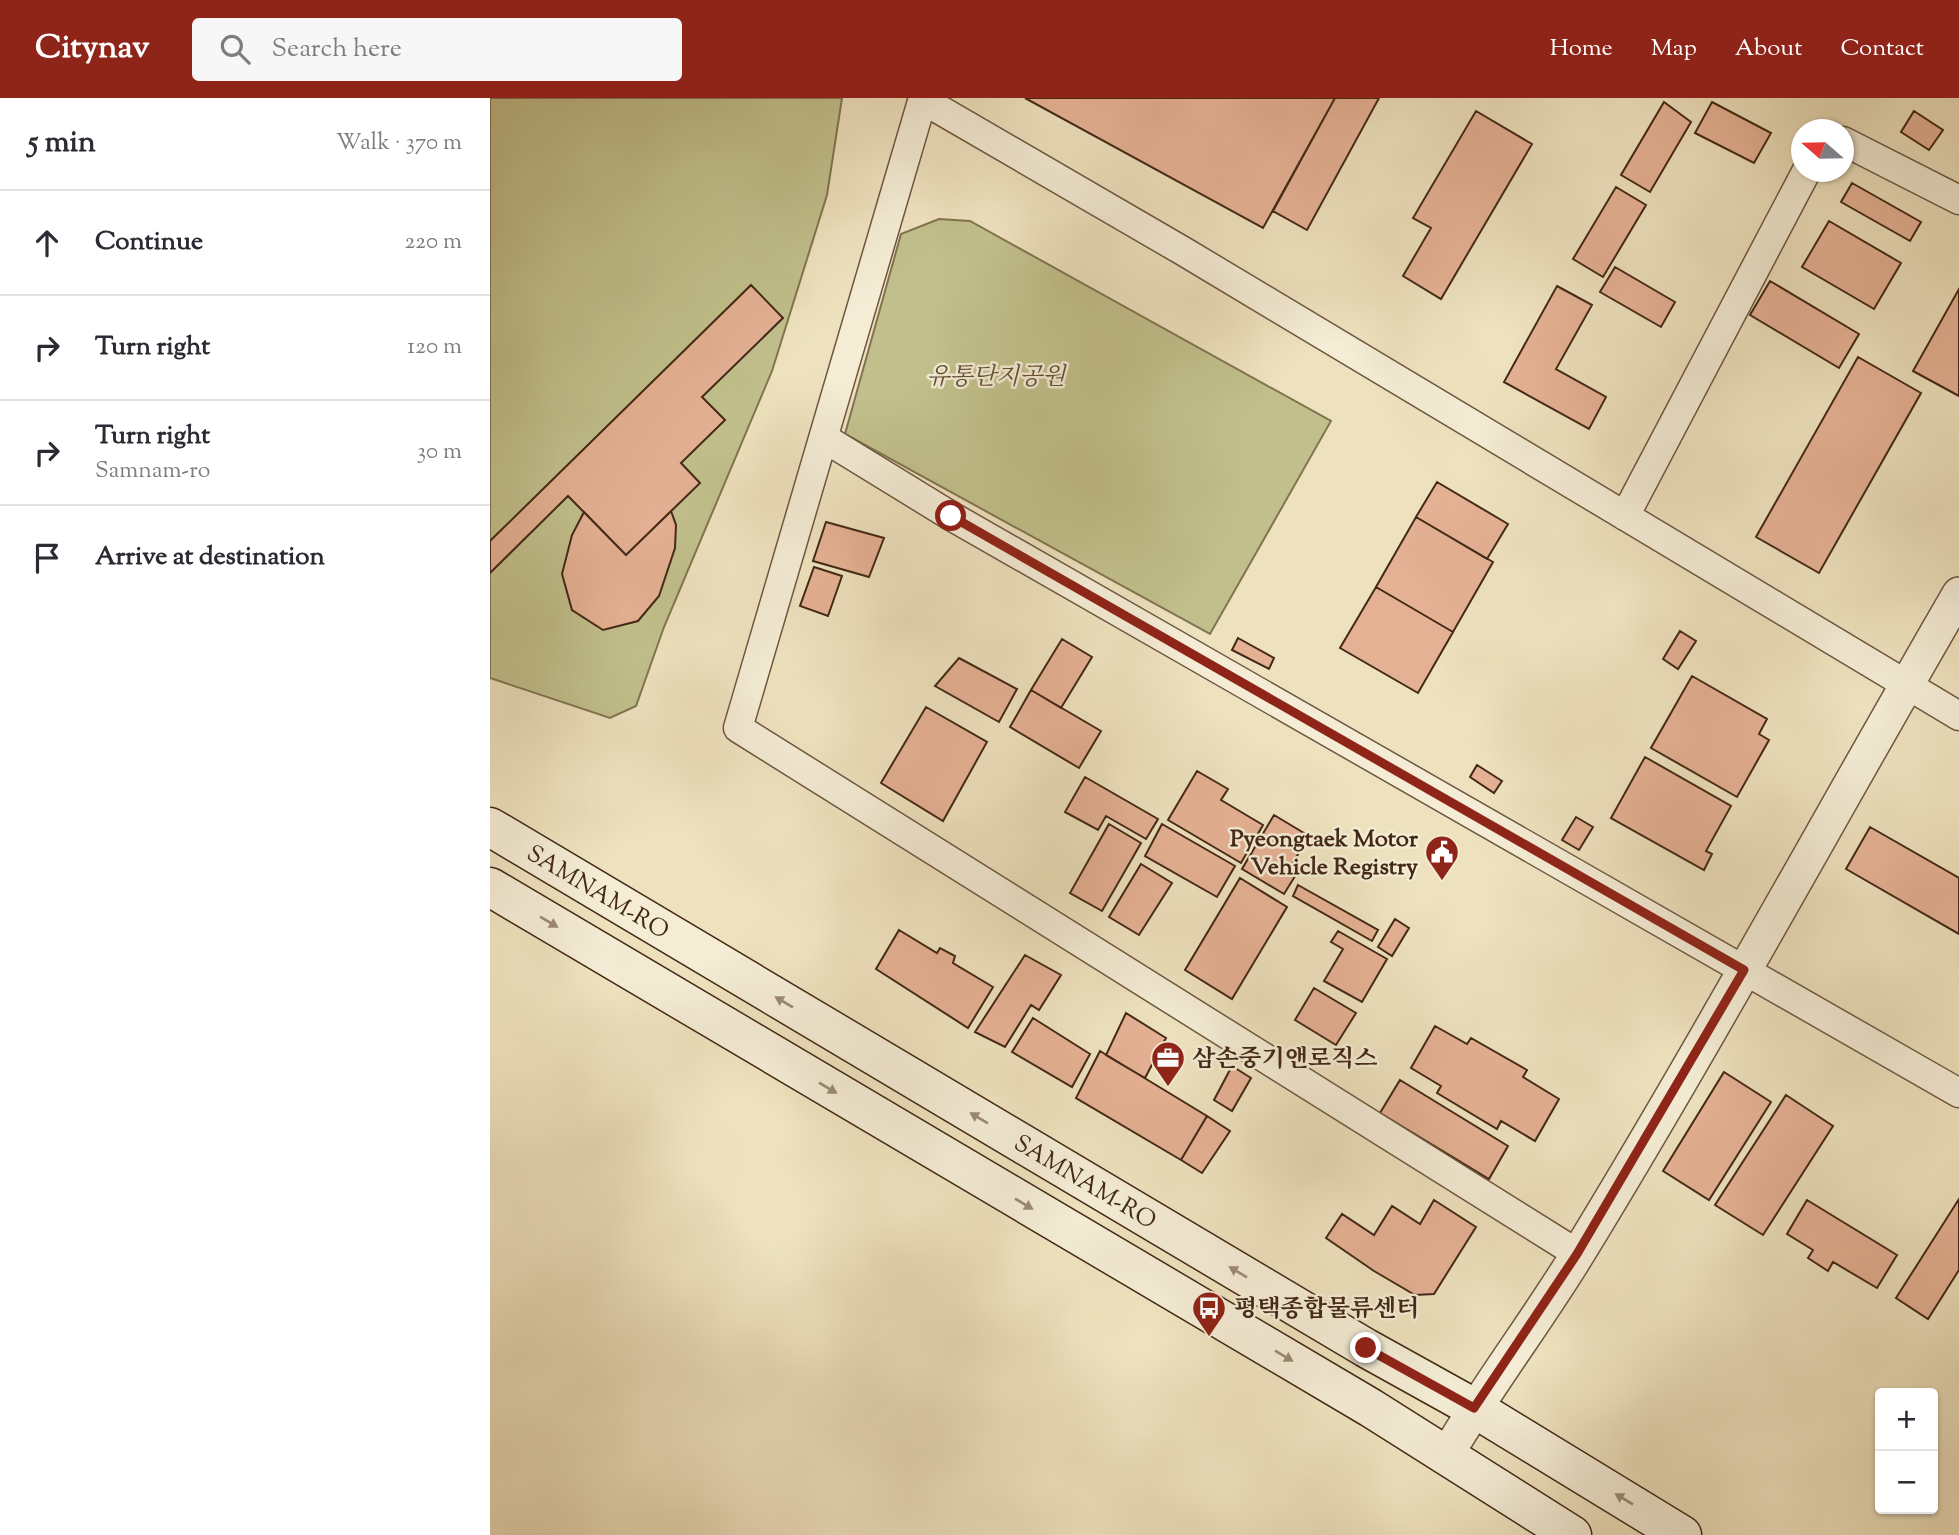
<!DOCTYPE html>
<meta charset="utf-8">
<style>
body{margin:0;font-family:"Sorts Mill Goudy","Noto Serif KR",serif;background:#f7f7f7;color:#2b2b33}
.controls{position:absolute;right:21px;bottom:21px;display:grid;overflow:hidden;border-radius:7px;box-shadow:0 2px 5px #0004}
.controls button{width:63px;height:63px;display:grid;place-items:center;padding:0;border:0;border-bottom:2px solid #e1e1e2;background:#fff;color:#2b2b33;font:35px sans-serif}
.compass{position:absolute;left:1301px;top:21px;width:63px;height:63px;border-radius:50%;background:#fff;box-shadow:0 2px 5px #0004;rotate:290deg}
.stop{position:absolute;width:21px;height:21px;margin:-16px;border:5px solid #8f2418;border-radius:50%;background:#fff}
.stop.end{background:#8f2418;border-color:#fff;box-shadow:0 2px 7px #0008}
.list{margin:0;padding:0;list-style:none}
h2{display:flex;justify-content:space-between;align-items:center;height:91px;margin:0;padding:0 28px;font-size:30px}
h2 small{font-size:23px;font-weight:400;color:#7c7c81}
.list li{display:grid;grid-template-columns:46px 1fr auto;gap:21px;align-items:center;box-sizing:border-box;height:105px;padding:0 28px;border-top:2px solid #e1e1e2}
.list b{display:block;font-size:26px;white-space:nowrap}
.list p{margin:0;font-size:23px;white-space:nowrap;color:#7c7c81}
.list em{font-size:23px;font-style:normal;color:#7c7c81}
.icon{flex:none;width:38px;height:38px;fill:none;stroke:currentColor;stroke-width:2;stroke-linecap:round;stroke-linejoin:round}
.map{position:relative;flex:none;width:1469px;height:1437px;overflow:hidden}
header{display:flex;align-items:center;gap:42px;box-sizing:border-box;height:98px;padding:0 35px;background:#8f2418;color:#fff}
header strong{font-size:33px}
nav{display:flex;gap:38px;margin-inline-start:auto;font-size:24px}
.search{width:490px;height:63px;background:#f7f7f7;display:flex;align-items:center;gap:18px;box-sizing:border-box;padding:0 24px;border-radius:7px;color:#7c7c81;font-size:26px}
main{display:flex}
aside{flex:1;background:#fff}
.map>svg:first-child{display:block}
</style>
<header>
<strong>Citynav</strong>
<div class="search"><svg class="icon" aria-label="search" viewBox="0 0 24 24"><circle cx="10" cy="10" r="6"/><path d="M15 15l6 6"/></svg>Search here</div>
<nav><a>Home</a><a>Map</a><a>About</a><a>Contact</a></nav>
</header>
<main>
<aside>
<h2>5 min<small>Walk · 370 m</small></h2>
<ul class="list">
<li><svg class="icon" aria-label="ahead" viewBox="0 0 24 24"><path d="M12 20V5M6 11l6-6 6 6"/></svg><div><b>Continue</b></div><em>220 m</em></li>
<li><svg class="icon" aria-label="right" viewBox="0 0 24 24"><path d="M7 20v-9h11M14 6l5 5-5 5"/></svg><div><b>Turn right</b></div><em>120 m</em></li>
<li><svg class="icon" aria-label="right" viewBox="0 0 24 24"><path d="M7 20v-9h11M14 6l5 5-5 5"/></svg><div><b>Turn right</b><p>Samnam-ro</p></div><em>30 m</em></li>
<li><svg class="icon" aria-label="arrive" viewBox="0 0 24 24"><path d="M6 21V4h12l-3 4 3 4H6"/></svg><div><b>Arrive at destination</b></div></li>
</ul>
</aside>
<div class="map">
<svg width="1469" height="1437" viewBox="0 0 1469 1437">
<rect width="100%" height="100%" fill="#eee2be"/>
<filter id="stains"><feTurbulence type="fractalNoise" baseFrequency=".00286" numOctaves="4"/><feColorMatrix values="0 0 0 0 .2 0 0 0 0 .09 0 0 0 0 .02 0 0 0 .5 -.17"/></filter>
<radialGradient id="worn" r=".72"><stop offset=".6" stop-color="#630" stop-opacity="0"/><stop offset="1" stop-color="#630" stop-opacity=".3"/></radialGradient>
<!-- green -->
<path fill="#c1c08c" stroke="#827451" stroke-width="2" d="M 0,0 L 352,0 L 337,97 L 282,273 L 174,529 L 146,608 L 120,620 L 0,580 Z
M 449,121 L 480,123 L 841,323 L 720,536 L 355,336 L 411,136 Z"/>
<!-- building -->
<path fill="#e5b194" stroke="#432816" stroke-width="2" d="M 535,0 L 845,0 L 773,130 Z
M 845,0 L 889,0 L 817,132 L 783,113 Z
M 1174,4 L 1201,24 L 1160,94 L 1131,77 Z
M 1222,4 L 1281,35 L 1264,65 L 1205,35 Z
M 986,13 L 1042,46 L 951,201 L 913,178 L 941,130 L 923,120 Z
M 1424,13 L 1453,32 L 1439,52 L 1411,34 Z
M 1362,85 L 1431,124 L 1420,143 L 1351,104 Z
M 1126,89 L 1156,107 L 1113,179 L 1083,161 Z
M 1339,123 L 1411,165 L 1384,211 L 1312,169 Z
M 1125,169 L 1185,204 L 1171,229 L 1110,194 Z
M 1280,183 L 1369,236 L 1349,270 L 1260,217 Z
M 261,187 L 293,220 L 212,299 L 235,322 L 191,365 L 210,385 L 136,457 L 78,398 L 0,475 L 0,443 Z
M 1067,188 L 1102,207 L 1066,271 L 1116,299 L 1099,331 L 1014,284 Z
M 1469,191 L 1469,298 L 1423,273 Z
M 1368,259 L 1431,295 L 1329,475 L 1266,439 Z
M 947,384 L 1018,426 L 997,461 L 926,419 Z
M 181,413 L 186,427 L 185,450 L 169,498 L 148,523 L 113,532 L 82,512 L 72,476 L 82,437 L 94,414 L 136,457 Z
M 926,419 L 1003,464 L 963,534 L 886,489 Z
M 336,424 L 394,440 L 379,479 L 323,463 Z
M 324,469 L 352,478 L 338,518 L 310,508 Z
M 886,489 L 963,534 L 928,595 L 850,550 Z
M 1190,533 L 1206,543 L 1188,571 L 1173,561 Z
M 748,540 L 784,560 L 779,571 L 742,552 Z
M 572,541 L 602,559 L 571,610 L 541,592 Z
M 469,560 L 527,591 L 509,624 L 445,588 Z
M 1202,578 L 1277,621 L 1269,636 L 1279,642 L 1247,699 L 1161,650 Z
M 541,592 L 611,633 L 589,670 L 520,629 Z
M 436,609 L 497,644 L 453,723 L 391,685 Z
M 1155,659 L 1241,708 L 1216,753 L 1222,756 L 1214,772 L 1121,720 Z
M 987,667 L 1012,683 L 1004,695 L 980,679 Z
M 707,673 L 738,691 L 731,702 L 773,727 L 751,765 L 678,722 Z
M 595,679 L 668,721 L 656,741 L 616,718 L 608,732 L 575,714 Z
M 784,717 L 819,738 L 799,771 L 807,775 L 794,796 L 752,771 Z
M 1086,719 L 1103,729 L 1089,752 L 1072,742 Z
M 619,726 L 651,745 L 612,813 L 580,795 Z
M 672,726 L 745,768 L 727,799 L 655,758 Z
M 1380,729 L 1469,780 L 1469,836 L 1356,771 Z
M 651,766 L 682,785 L 649,837 L 619,819 Z
M 750,780 L 797,809 L 742,901 L 695,872 Z
M 808,787 L 888,832 L 882,843 L 803,798 Z
M 905,821 L 919,830 L 902,858 L 888,849 Z
M 409,832 L 447,855 L 450,850 L 465,858 L 463,865 L 503,889 L 478,930 L 386,871 Z
M 848,833 L 897,861 L 872,904 L 834,883 L 853,851 L 841,844 Z
M 535,857 L 571,877 L 549,912 L 541,907 L 515,949 L 485,934 Z
M 824,890 L 866,915 L 846,947 L 805,922 Z
M 636,915 L 676,940 L 655,980 L 616,957 Z
M 543,920 L 600,956 L 582,989 L 522,954 Z
M 945,928 L 977,946 L 981,940 L 1037,972 L 1033,979 L 1069,1001 L 1045,1043 L 1011,1023 L 1007,1031 L 947,995 L 951,988 L 921,970 Z
M 610,953 L 717,1018 L 691,1062 L 586,1000 Z
M 742,968 L 761,980 L 742,1013 L 724,1002 Z
M 1234,974 L 1281,1004 L 1219,1102 L 1173,1073 Z
M 910,982 L 1018,1048 L 999,1081 L 890,1015 Z
M 1296,997 L 1343,1028 L 1273,1137 L 1225,1107 Z
M 717,1018 L 740,1033 L 712,1075 L 691,1062 Z
M 1469,1101 L 1469,1172 L 1438,1221 L 1406,1200 Z
M 944,1102 L 986,1129 L 944,1196 L 925,1197 L 884,1173 L 836,1140 L 852,1116 L 884,1137 L 902,1108 L 930,1126 Z
M 1317,1102 L 1407,1157 L 1387,1190 L 1343,1164 L 1338,1173 L 1318,1160 L 1323,1152 L 1297,1136 Z"/>
<g fill="none" stroke-linecap="round" stroke-linejoin="round">
<!-- minor casing -->
<g stroke="#6e5640" stroke-width="31">
<path id="minor" d="M 433,0 L 248,630 L 1088,1156
M 433,2 L 693,153 L 1469,618
M 1353,43 L 1469,102
M 334,340 L 461,418 L 1469,995
M 1135,418 L 1316,74"/>
</g>
<!-- tertiary casing -->
<g stroke="#6e5640" stroke-width="36">
<path id="tertiary" d="M 956,1358 C 997,1288 1047,1223 1089,1154 C 1221,938 1342,715 1469,496"/>
</g>
<!-- secondary casing -->
<g stroke="#432816" stroke-width="41">
<g id="secondary">
<path id="s1" d="M 0,729 L 876,1250 L 984,1310 L 1192,1437"/>
<path d="M 0,789 L 881,1310 L 1082,1437"/>
</g>
</g>
<!-- minor -->
<use href="#minor" stroke="#f4ecd5" stroke-width="28"/>
<!-- tertiary -->
<use href="#tertiary" stroke="#f4ecd5" stroke-width="33"/>
<!-- secondary -->
<use href="#secondary" stroke="#f4ecd5" stroke-width="38"/>
</g>
<!-- one-way arrows -->
<defs><path id="oneway-solid" d="M-6-.8H1V-3.2L6.5 0L1 3.2V.8H-6Z" transform="scale(1.75)"/></defs>
<g fill="#9c8a76">
<use href="#oneway-solid" transform="translate(59 824) rotate(31)"/>
<use href="#oneway-solid" transform="translate(294 904) rotate(-149)"/>
<use href="#oneway-solid" transform="translate(338 990) rotate(31)"/>
<use href="#oneway-solid" transform="translate(489 1020) rotate(-149)"/>
<use href="#oneway-solid" transform="translate(534 1106) rotate(31)"/>
<use href="#oneway-solid" transform="translate(748 1174) rotate(-149)"/>
<use href="#oneway-solid" transform="translate(794 1258) rotate(31)"/>
<use href="#oneway-solid" transform="translate(1134 1401) rotate(-149)"/>
</g>
<g fill="none" stroke-linecap="round" stroke-linejoin="round">
<!-- route -->
<path stroke="#8f2418" stroke-width="9" d="M 461,418 L 1254,872 L 1087,1156 L 984,1310 L 876,1250"/>
</g>
<!-- icons -->
<defs>
<g id="civic-pin" transform="scale(1.75)"><path d="M0 17L-7.5 6A9.5 9.5 0 1 1 7.5 6Z" fill="#8f2418" stroke="#f4ecd5"/><path d="M-.6-6.5H3V-4.5H.6V-3L4-1V1h2V6H-6V1h2V-1L-.6-3ZM-1.2 2.5V6h2.4V2.5Z" fill="#fff"/></g>
<g id="office-pin" transform="scale(1.75)"><path d="M0 17L-7.5 6A9.5 9.5 0 1 1 7.5 6Z" fill="#8f2418" stroke="#f4ecd5"/><path d="M-6-3h4V-5.5h4V-3h4V5H-6ZM-1-4.5V-3h2v-1.5ZM-6 0V1H6V0Z" fill="#fff"/></g>
<g id="bus-pin" transform="scale(1.75)"><path d="M0 17L-7.5 6A9.5 9.5 0 1 1 7.5 6Z" fill="#8f2418" stroke="#f4ecd5"/><path d="M-5-6H5V4H4V6H2V4H-2V6H-4V4H-5ZM-3.5-4V0h7V-4ZM-3.5 1.2v1.5H-2V1.2ZM2 1.2v1.5H3.5V1.2Z" fill="#fff"/></g>
</defs>
<g fill-rule="evenodd">
<use href="#civic-pin" x="952" y="754"/>
<use href="#office-pin" x="678" y="960"/>
<use href="#bus-pin" x="719" y="1210"/>
</g>
<g text-anchor="middle" stroke-width="5" stroke-linejoin="round" paint-order="stroke">
<!-- park labels -->
<g font-size="24" font-style="italic" fill="#624e34" stroke="#f4ecd5">
<text x="506" y="286">유통단지공원</text>
</g>
<!-- poi labels -->
<g font-size="24" font-weight="bold" fill="#432816" stroke="#f4ecd5" text-anchor="start">
<text x="928" y="748" text-anchor="end">Pyeongtaek Motor<tspan x="928" dy="28">Vehicle Registry</tspan></text>
<text x="702" y="968">삼손중기앤로직스</text>
<text x="744" y="1218">평택종합물류센터</text>
</g>
<!-- street labels -->
<g font-size="24" fill="#432816" stroke="#f4ecd5">
<text dy="8" stroke="none"><textPath href="#s1" startOffset="126">SAMNAM-RO</textPath></text>
<text dy="8" stroke="none"><textPath href="#s1" startOffset="693">SAMNAM-RO</textPath></text>
</g>
</g>
<rect width="100%" height="100%" filter="url(#stains)"/>
<rect width="100%" height="100%" fill="url(#worn)"/>
</svg>
<div class="controls">
<button>+</button>
<button>−</button>
</div>
<svg class="compass" viewBox="-18 -18 36 36"><path d="M0-13l5 13h-10z" fill="#e53935"/><path d="M0 13l5-13h-10z" fill="#7c7c81"/></svg>
<div class="stop" style="left:461px;top:418px"></div>
<div class="stop end" style="left:876px;top:1250px"></div>
</div>
</main>
